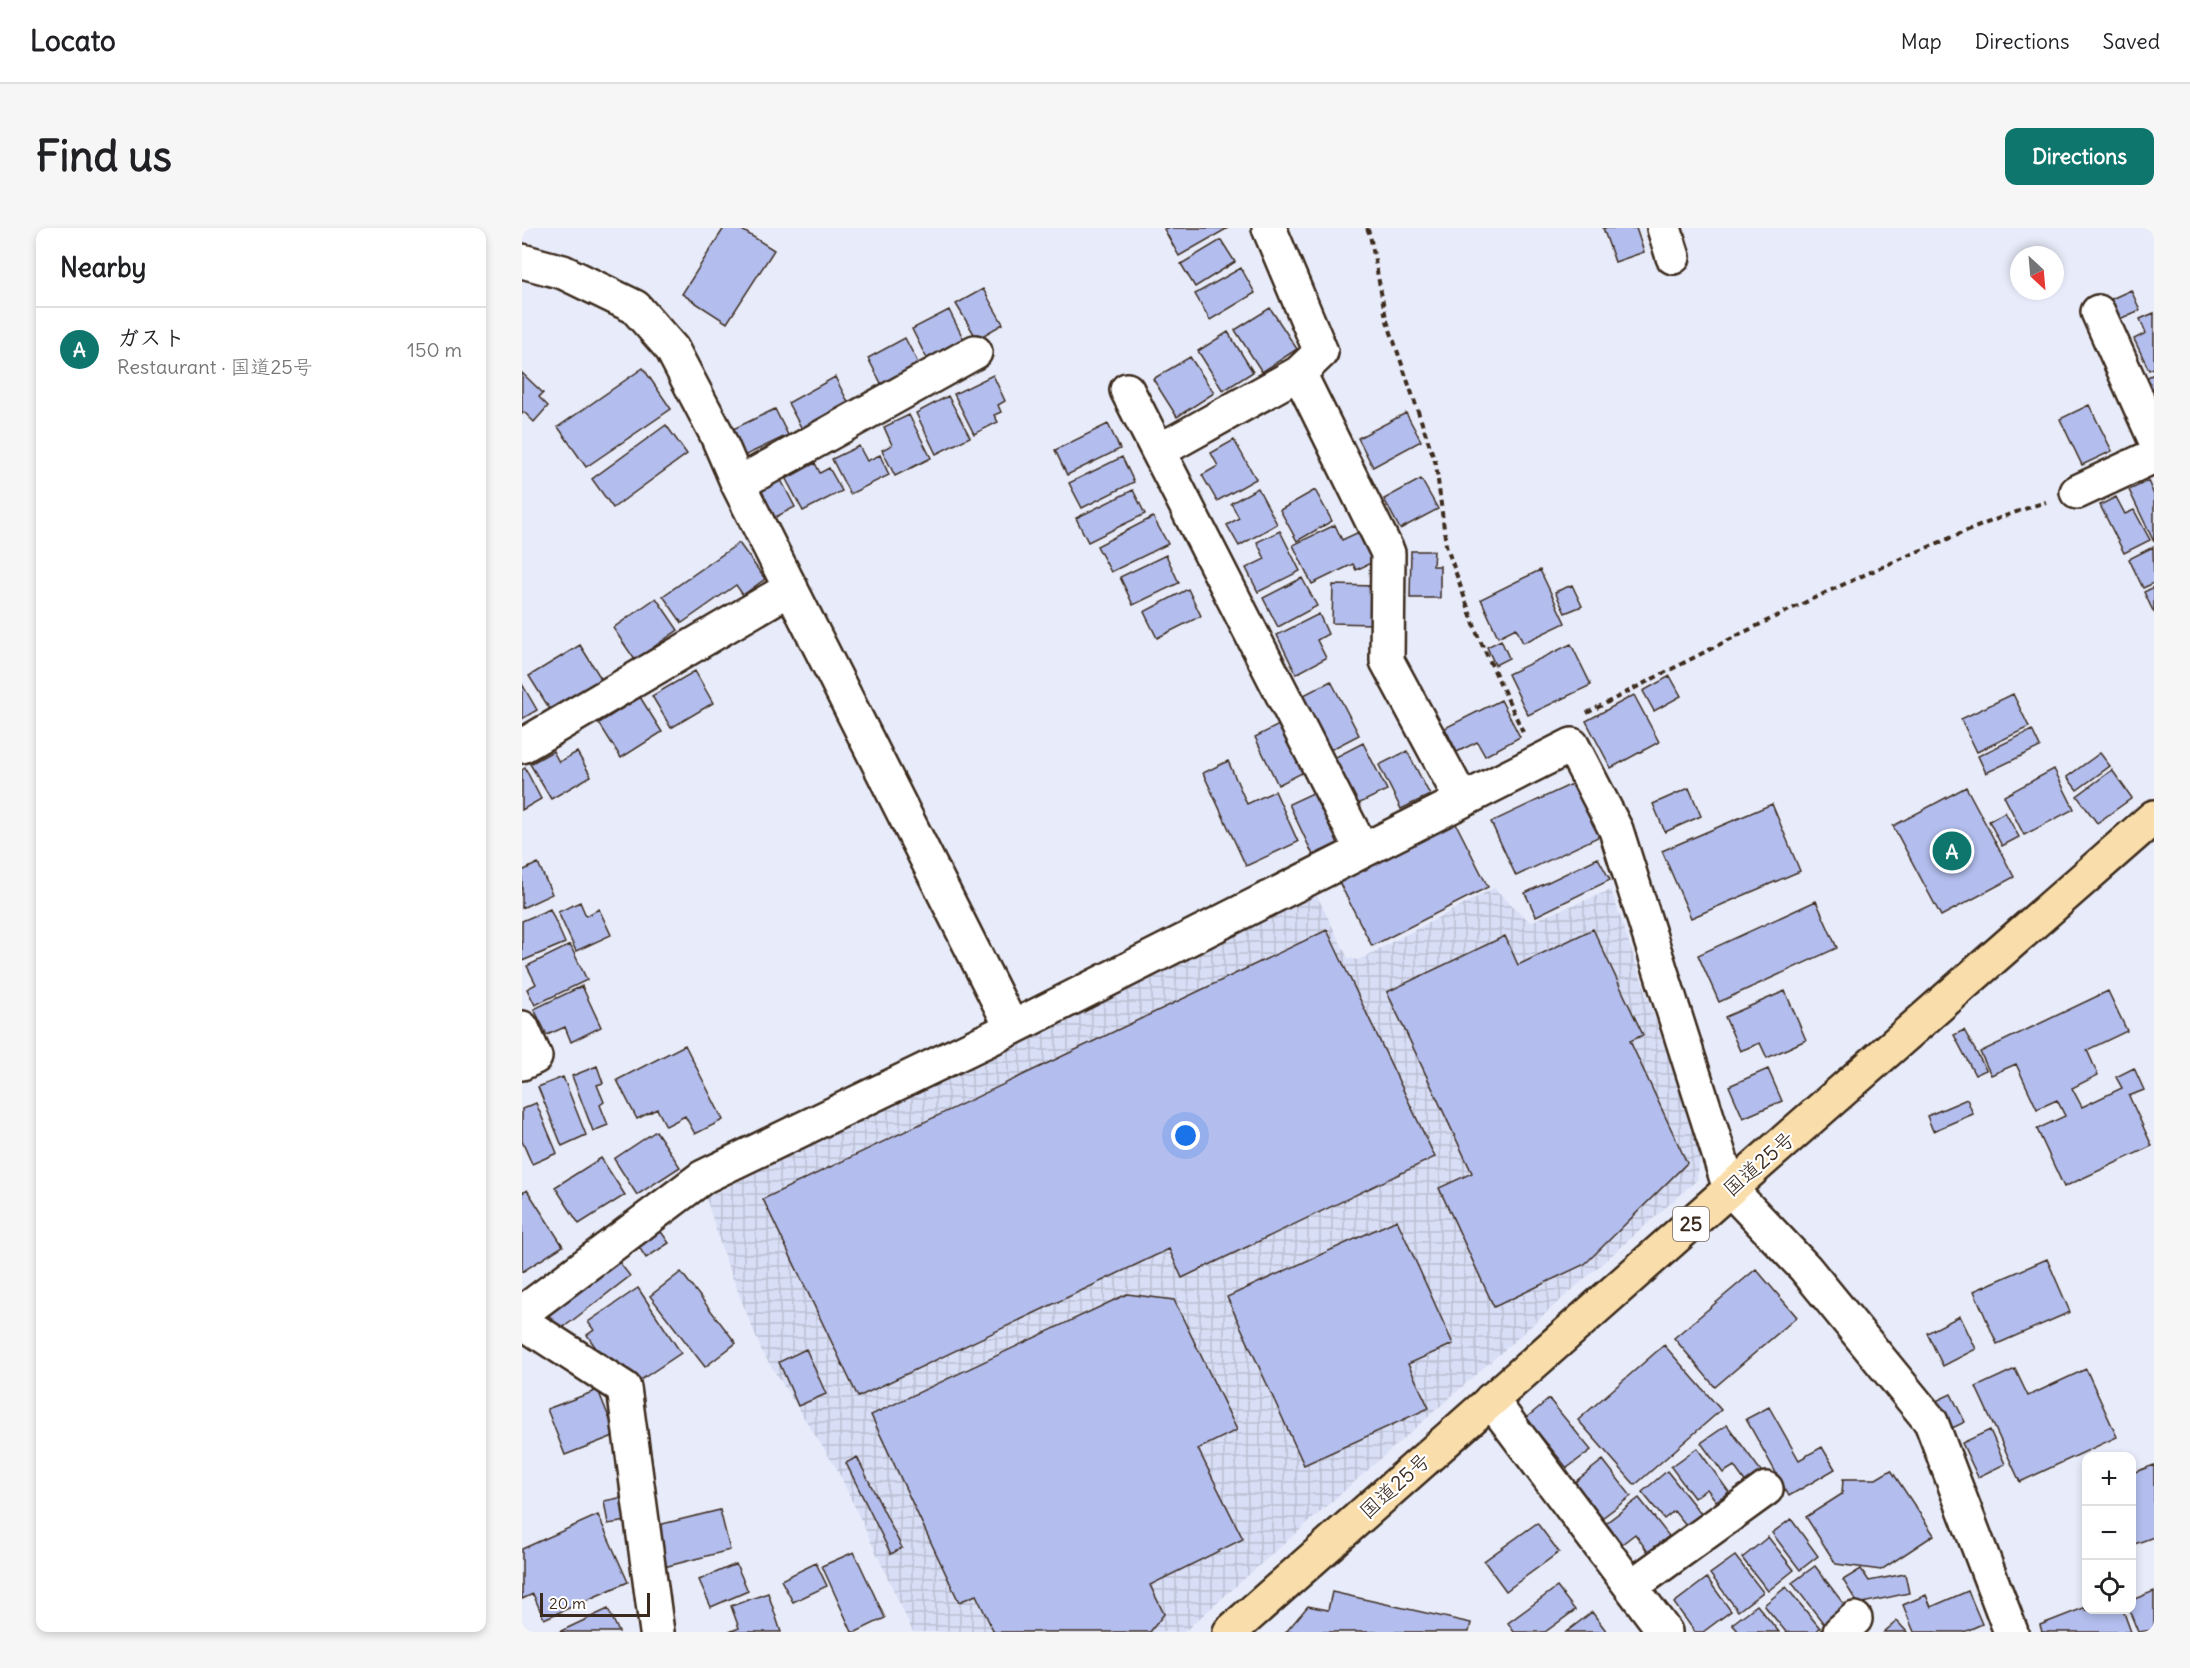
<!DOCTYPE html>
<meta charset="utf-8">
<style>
body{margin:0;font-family:Delius,"Klee One",sans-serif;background:#f6f6f6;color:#202124}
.controls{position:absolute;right:18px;bottom:18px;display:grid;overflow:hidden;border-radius:12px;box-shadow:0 3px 9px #0003}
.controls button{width:54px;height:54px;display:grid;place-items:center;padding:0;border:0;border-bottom:2px solid #e0e0e0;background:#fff;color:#202124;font:30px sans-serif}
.compass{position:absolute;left:1488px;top:18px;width:54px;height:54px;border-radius:50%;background:#fff;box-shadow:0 3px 9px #0003;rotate:154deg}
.scale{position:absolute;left:18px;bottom:15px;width:110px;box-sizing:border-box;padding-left:6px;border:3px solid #3b2a1e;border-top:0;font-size:16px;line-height:21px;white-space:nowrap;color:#3b2a1e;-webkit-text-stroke:4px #fff;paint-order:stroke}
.you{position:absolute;left:664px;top:908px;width:21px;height:21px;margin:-15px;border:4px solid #fff;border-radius:50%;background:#1a73e8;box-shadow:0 0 0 9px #1a73e833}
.badge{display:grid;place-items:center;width:39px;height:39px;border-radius:50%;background:#0f766e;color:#fff;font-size:20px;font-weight:700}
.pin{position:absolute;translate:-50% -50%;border:3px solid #fff;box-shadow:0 2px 6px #0006}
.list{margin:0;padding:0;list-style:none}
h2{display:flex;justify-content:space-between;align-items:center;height:78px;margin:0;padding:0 24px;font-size:26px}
h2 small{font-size:20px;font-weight:400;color:#757577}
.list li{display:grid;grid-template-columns:39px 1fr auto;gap:18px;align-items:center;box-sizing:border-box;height:84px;padding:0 24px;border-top:2px solid #e0e0e0}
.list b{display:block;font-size:22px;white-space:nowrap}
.list p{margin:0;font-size:20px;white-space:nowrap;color:#757577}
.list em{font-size:20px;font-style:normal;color:#757577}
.icon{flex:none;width:33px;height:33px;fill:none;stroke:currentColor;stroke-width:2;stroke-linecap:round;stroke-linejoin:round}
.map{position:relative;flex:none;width:1632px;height:1404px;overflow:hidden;border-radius:12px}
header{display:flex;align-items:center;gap:36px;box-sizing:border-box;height:84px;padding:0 30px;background:#fff;border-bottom:2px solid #e0e0e0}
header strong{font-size:28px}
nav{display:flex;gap:33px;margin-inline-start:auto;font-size:21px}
.intro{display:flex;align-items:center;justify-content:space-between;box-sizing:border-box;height:144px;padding:0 36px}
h1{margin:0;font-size:42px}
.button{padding:15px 27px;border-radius:12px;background:#0f766e;color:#fff;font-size:21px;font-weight:700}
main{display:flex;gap:36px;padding:0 36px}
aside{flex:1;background:#fff;border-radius:12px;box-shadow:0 3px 9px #0003}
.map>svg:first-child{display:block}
</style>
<header>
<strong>Locato</strong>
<nav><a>Map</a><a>Directions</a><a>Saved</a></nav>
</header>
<div class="intro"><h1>Find us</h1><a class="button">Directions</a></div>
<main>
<aside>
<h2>Nearby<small></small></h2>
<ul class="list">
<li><span class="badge">A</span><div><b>ガスト</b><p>Restaurant · 国道25号</p></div><em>150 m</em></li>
</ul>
</aside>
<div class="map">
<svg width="1632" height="1404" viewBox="0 0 1632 1404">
<defs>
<pattern id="industrial-grid" width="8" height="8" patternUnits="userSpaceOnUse" patternTransform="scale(1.5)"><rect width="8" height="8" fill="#d8def6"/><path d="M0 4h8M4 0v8" fill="none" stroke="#babfd2"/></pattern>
</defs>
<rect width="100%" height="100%" fill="#e8ecfa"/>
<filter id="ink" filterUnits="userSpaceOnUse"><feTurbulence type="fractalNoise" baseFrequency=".0167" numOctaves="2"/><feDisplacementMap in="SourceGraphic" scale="12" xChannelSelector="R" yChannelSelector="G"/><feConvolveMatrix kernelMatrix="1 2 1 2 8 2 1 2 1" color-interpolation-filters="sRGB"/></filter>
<g filter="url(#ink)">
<!-- industrial -->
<path fill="url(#industrial-grid)" d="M 972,660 L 1008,694 L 1089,662 L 1179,925 L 1175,952 L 662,1404 L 391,1404 L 316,1243 L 240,1124 L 203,1031 L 184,970 L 792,662 L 826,730 L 836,732 Z"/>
<!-- building -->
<path fill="#b3beee" stroke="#3b2a1e" stroke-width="1.5" d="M 202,0 L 217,0 L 252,22 L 205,95 L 160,66 Z
M 644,0 L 706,0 L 657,28 L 642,1 Z
M 1081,0 L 1114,0 L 1122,24 L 1093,34 Z
M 699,12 L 713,34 L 673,59 L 659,36 Z
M 719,40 L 733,65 L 688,92 L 673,66 Z
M 461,61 L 481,96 L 455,111 L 434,76 Z
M 1609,62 L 1618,82 L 1593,93 L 1585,73 Z
M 748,80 L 775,121 L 740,144 L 713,102 Z
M 427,82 L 442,112 L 405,131 L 390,101 Z
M 1632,85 L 1632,140 L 1627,142 L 1612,111 L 1624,105 L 1618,91 Z
M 706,104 L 731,144 L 701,163 L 676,123 Z
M 383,110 L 397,137 L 360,157 L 346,130 Z
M 668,129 L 692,165 L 655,189 L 631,151 Z
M 121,140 L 149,181 L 64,239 L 36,199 Z
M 0,145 L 21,165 L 17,169 L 26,178 L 12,194 L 2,184 L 0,186 Z
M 1632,146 L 1632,183 L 1617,153 Z
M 471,147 L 483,173 L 476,177 L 479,184 L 472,187 L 476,194 L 452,206 L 432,166 Z
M 313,149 L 327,176 L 280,201 L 266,175 Z
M 426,168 L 448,209 L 414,226 L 394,185 Z
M 1567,177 L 1590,223 L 1560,237 L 1538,191 Z
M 253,181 L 266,207 L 222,228 L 209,202 Z
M 884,185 L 899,213 L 851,239 L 836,210 Z
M 387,187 L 409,230 L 373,248 L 360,222 L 370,217 L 362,199 Z
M 586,196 L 598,221 L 545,247 L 533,222 Z
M 144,197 L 165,226 L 91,280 L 70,251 Z
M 712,212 L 734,251 L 695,273 L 680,247 L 696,238 L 689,225 Z
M 337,218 L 345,233 L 358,227 L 367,247 L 328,266 L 310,231 Z
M 600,229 L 612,254 L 560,280 L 547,255 Z
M 293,235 L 298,245 L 307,240 L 320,263 L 281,283 L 264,251 Z
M 899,251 L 916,281 L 878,301 L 862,271 Z
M 259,252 L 273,279 L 248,292 L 234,265 Z
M 1626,253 L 1632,267 L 1632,314 L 1607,262 Z
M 736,260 L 755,296 L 717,318 L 705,297 L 717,290 L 709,275 Z
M 611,262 L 623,286 L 566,314 L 554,290 Z
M 793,262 L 810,293 L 775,313 L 758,282 Z
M 1594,269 L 1603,286 L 1612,282 L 1628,312 L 1602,325 L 1578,277 Z
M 631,289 L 646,316 L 589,344 L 575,318 Z
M 813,297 L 820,312 L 837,304 L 851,334 L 834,342 L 831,336 L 790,356 L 771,317 Z
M 758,303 L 778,343 L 736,364 L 724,340 L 743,331 L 735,314 Z
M 217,315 L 243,351 L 221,367 L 214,357 L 160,395 L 141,368 Z
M 1631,319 L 1632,355 L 1621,360 L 1607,331 Z
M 889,323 L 912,323 L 911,338 L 918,338 L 918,370 L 888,370 Z
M 644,327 L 657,355 L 611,377 L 598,349 Z
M 1018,342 L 1043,395 L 1001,415 L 994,400 L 976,409 L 959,371 Z
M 780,350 L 795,378 L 756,399 L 741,370 Z
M 811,357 L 853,358 L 852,396 L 810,395 Z
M 1050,357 L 1060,378 L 1043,385 L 1033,364 Z
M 1632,359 L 1632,385 L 1622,364 Z
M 666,361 L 679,388 L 635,410 L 622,384 Z
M 134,370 L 156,402 L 113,432 L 91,400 Z
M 797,386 L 806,406 L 795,412 L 804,430 L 774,446 L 755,407 Z
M 979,412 L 987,430 L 973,437 L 965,419 Z
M 1049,416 L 1069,457 L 1006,487 L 986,446 Z
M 58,417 L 80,452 L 29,483 L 7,448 Z
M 173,443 L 191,475 L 149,500 L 130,468 Z
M 1148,448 L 1159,468 L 1132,483 L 1121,463 Z
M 809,453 L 837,507 L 808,522 L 780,468 Z
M 0,456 L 15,482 L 0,491 Z
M 1491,466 L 1507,499 L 1455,524 L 1439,491 Z
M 1112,467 L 1137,514 L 1089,540 L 1064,493 Z
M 118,469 L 140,504 L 99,530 L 77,495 Z
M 979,472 L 998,509 L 963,528 L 955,514 L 935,524 L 923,500 Z
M 761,495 L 784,543 L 756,557 L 733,509 Z
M 1510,502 L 1518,519 L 1464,545 L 1456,528 Z
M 841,515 L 865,562 L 834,577 L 810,531 Z
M 31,523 L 37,534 L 55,524 L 69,548 L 29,571 L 8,536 Z
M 885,523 L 908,567 L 879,581 L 857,537 Z
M 1578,525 L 1588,538 L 1555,562 L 1545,549 Z
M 706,533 L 725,576 L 753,563 L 776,614 L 724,638 L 681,545 Z
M 3,540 L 19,571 L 0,582 L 0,542 Z
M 1532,541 L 1552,581 L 1502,607 L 1482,568 Z
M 1590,542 L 1610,570 L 1575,595 L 1555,568 Z
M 1052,555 L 1078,608 L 994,648 L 969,594 Z
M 1444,559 L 1492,649 L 1419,688 L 1371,598 Z
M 1167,560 L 1179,588 L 1143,604 L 1131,576 Z
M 793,564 L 817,615 L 791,627 L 767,576 Z
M 1250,576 L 1278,643 L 1169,690 L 1140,623 Z
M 1483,584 L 1497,609 L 1480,618 L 1467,593 Z
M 931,590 L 966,659 L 850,718 L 815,650 Z
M 1076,630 L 1088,652 L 1014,688 L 1003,665 Z
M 16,635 L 30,666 L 0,680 L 0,643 Z
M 1294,673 L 1315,720 L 1197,774 L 1176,727 Z
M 58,674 L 64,688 L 77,681 L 89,707 L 54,723 L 36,684 Z
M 28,681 L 43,715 L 0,733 L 0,693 Z
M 1071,701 L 1121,807 L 1108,813 L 1165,935 L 1063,1036 L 972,1079 L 917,960 L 950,945 L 865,764 L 983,708 L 996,737 Z
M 805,702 L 913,929 L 660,1050 L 647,1021 L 336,1169 L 241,971 Z
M 48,717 L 65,752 L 13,777 L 5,761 L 14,756 L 5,738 Z
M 60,758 L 79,799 L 49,814 L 43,799 L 25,807 L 12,781 Z
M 1263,763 L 1284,812 L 1245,830 L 1238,815 L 1218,823 L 1203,789 Z
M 1586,763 L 1605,803 L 1565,822 L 1576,847 L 1550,860 L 1560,879 L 1600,860 L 1594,849 L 1612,840 L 1622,862 L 1607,868 L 1630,918 L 1542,959 L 1515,901 L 1543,888 L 1535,872 L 1515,881 L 1494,836 L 1469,847 L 1458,824 Z
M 1442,802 L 1464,842 L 1453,847 L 1432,807 Z
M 163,817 L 201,892 L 173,906 L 163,888 L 144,898 L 135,881 L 115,891 L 95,852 Z
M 75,838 L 81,855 L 75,857 L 82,874 L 78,877 L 86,897 L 71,903 L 50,848 Z
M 1246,841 L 1260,873 L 1221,890 L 1207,858 Z
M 41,849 L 64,907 L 40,918 L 16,859 Z
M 1445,871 L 1451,886 L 1411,903 L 1405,888 Z
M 14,875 L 35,925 L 10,936 L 0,913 L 0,881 Z
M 134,903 L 158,939 L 115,967 L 92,931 Z
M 79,930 L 103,967 L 57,996 L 33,959 Z
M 5,962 L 41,1018 L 0,1044 L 0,965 Z
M 875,992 L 931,1116 L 886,1136 L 907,1180 L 782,1237 L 705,1069 Z
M 133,995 L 147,1015 L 124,1030 L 111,1010 Z
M 90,1025 L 108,1048 L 38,1102 L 21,1079 Z
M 1525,1031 L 1548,1084 L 1475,1116 L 1452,1063 Z
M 1234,1041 L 1275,1089 L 1193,1159 L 1152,1110 Z
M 159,1044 L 214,1115 L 183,1139 L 128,1068 Z
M 116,1060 L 159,1125 L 111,1157 L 95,1132 L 86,1138 L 65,1107 L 72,1102 L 66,1094 Z
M 605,1066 L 652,1072 L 715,1202 L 676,1221 L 721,1311 L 628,1357 L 642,1386 L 628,1404 L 472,1404 L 454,1367 L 437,1374 L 349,1187 Z
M 1438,1088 L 1454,1121 L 1421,1138 L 1405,1105 Z
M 1142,1117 L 1199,1182 L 1113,1257 L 1056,1192 Z
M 284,1121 L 304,1166 L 276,1178 L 257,1134 Z
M 1493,1141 L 1506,1168 L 1564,1141 L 1595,1209 L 1498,1254 L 1454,1159 Z
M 76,1162 L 94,1207 L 43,1227 L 25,1181 Z
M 1429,1166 L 1443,1194 L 1428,1201 L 1414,1173 Z
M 1027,1171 L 1069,1222 L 1045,1240 L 1004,1190 Z
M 1247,1179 L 1277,1232 L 1300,1219 L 1313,1241 L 1267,1268 L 1224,1191 Z
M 1205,1197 L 1239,1243 L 1224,1255 L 1212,1238 L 1201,1245 L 1179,1215 Z
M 1468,1202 L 1483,1236 L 1456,1249 L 1440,1215 Z
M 1175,1220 L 1207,1264 L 1194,1273 L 1185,1261 L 1172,1270 L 1149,1239 Z
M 335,1229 L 380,1320 L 369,1326 L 324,1235 Z
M 1081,1232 L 1109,1268 L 1080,1290 L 1053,1254 Z
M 1632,1237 L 1632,1309 L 1610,1317 L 1610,1245 Z
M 1369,1242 L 1412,1307 L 1359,1342 L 1314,1336 L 1284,1289 L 1320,1266 L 1321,1251 L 1354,1251 Z
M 1145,1243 L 1179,1286 L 1164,1298 L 1152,1283 L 1142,1291 L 1120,1264 Z
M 102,1269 L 105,1293 L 86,1296 L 82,1273 Z
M 1117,1270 L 1147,1308 L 1126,1324 L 1113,1306 L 1100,1316 L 1084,1295 Z
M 198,1282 L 208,1322 L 142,1339 L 132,1298 Z
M 76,1287 L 106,1354 L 22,1391 L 11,1366 L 0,1371 L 0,1321 Z
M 1269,1291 L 1296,1328 L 1278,1342 L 1250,1305 Z
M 1015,1295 L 1037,1324 L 984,1363 L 962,1333 Z
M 1246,1309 L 1272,1342 L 1246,1363 L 1220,1330 Z
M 332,1324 L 363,1390 L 334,1404 L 330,1404 L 300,1338 Z
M 1213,1328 L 1241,1364 L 1216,1383 L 1188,1346 Z
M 294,1335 L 305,1358 L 271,1374 L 259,1352 Z
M 214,1336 L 226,1363 L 189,1379 L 177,1352 Z
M 1293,1338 L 1324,1379 L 1302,1396 L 1270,1355 Z
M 1339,1341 L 1347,1353 L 1383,1346 L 1387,1365 L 1336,1376 L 1321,1352 Z
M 1185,1350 L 1209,1383 L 1181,1404 L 1173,1404 L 1152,1375 Z
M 1035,1359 L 1053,1382 L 1023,1404 L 992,1404 L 986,1395 Z
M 1264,1359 L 1298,1400 L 1293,1404 L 1264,1404 L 1242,1377 Z
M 1446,1363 L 1460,1396 L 1442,1404 L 1392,1404 L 1381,1377 L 1404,1367 L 1409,1379 Z
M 1632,1363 L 1632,1402 L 1616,1404 L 1607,1382 L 1610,1382 L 1610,1372 Z
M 810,1364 L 949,1395 L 947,1404 L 764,1404 L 786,1378 L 806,1382 Z
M 246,1365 L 259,1404 L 207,1404 L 217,1400 L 209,1378 Z
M 1235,1377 L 1257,1404 L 1217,1404 L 1210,1396 Z
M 1564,1379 L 1564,1382 L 1601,1382 L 1609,1404 L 1520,1404 L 1518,1397 Z
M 86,1381 L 97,1404 L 37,1404 Z
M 1070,1384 L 1085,1404 L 1044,1404 Z
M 1375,1393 L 1385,1404 L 1362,1404 Z"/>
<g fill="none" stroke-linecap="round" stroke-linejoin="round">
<!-- minor casing -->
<g stroke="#3b2a1e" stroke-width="38">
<path id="minor" d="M 1142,0 L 1151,29
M 0,33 L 41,44 L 113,79 L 150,121 L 194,205 L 216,256 L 490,800
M 1576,84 L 1632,209
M 777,145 L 866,325 L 865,433 L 940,572
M 605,162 L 840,622
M 637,223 L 777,145 L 799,124 L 747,0
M 216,256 L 453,124
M 1555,264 L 1632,228
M 0,518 L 269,360
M 0,800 L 13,829 L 0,835
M 0,1085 L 181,949 L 490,800 L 1050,517 L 1094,602 L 1208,961 L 1283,1040 L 1409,1194 L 1489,1404
M 0,1094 L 102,1160 L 135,1404
M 969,1172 L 1143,1404
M 1110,1358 L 1244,1261
M 1318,1404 L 1333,1391"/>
</g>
<!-- highway casing -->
<g stroke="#3b2a1e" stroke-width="38">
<path id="highway" d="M 708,1404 L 1208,961 L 1632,589"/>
</g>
<!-- path -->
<path stroke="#3b2a1e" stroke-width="4" stroke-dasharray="6 4.5" stroke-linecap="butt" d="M 845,0 L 848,7 L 864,90 L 914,236 L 924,317 L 956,408 L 1001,504
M 1065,485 C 1178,426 1291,367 1409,318 C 1447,302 1485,286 1524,274"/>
<!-- minor -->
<use href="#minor" stroke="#fff" stroke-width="33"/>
<!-- highway -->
<use href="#highway" stroke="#f9deab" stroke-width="33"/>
</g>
</g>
<g text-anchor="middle" stroke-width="4.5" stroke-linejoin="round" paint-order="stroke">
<!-- shield labels -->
<rect fill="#fff" stroke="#766a62" stroke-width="1.5" x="1151" y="979" width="36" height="34" rx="4.5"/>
<g font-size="20" font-weight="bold" fill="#3b2a1e">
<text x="1169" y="1003">25</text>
</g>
<!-- street labels -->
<g font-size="21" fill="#3b2a1e" stroke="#fff">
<text transform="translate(1237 936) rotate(-41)" y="7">国道25号</text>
<text transform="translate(873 1258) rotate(-42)" y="7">国道25号</text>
</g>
</g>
</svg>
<div class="controls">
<button>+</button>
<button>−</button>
<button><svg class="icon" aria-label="locate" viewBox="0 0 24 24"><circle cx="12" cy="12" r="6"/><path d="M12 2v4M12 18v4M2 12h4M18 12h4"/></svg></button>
</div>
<svg class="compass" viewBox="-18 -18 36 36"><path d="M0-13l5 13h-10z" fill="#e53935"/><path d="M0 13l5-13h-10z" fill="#757577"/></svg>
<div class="scale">20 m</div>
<div class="you"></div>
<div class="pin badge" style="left:1430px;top:623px">A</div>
</div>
</main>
